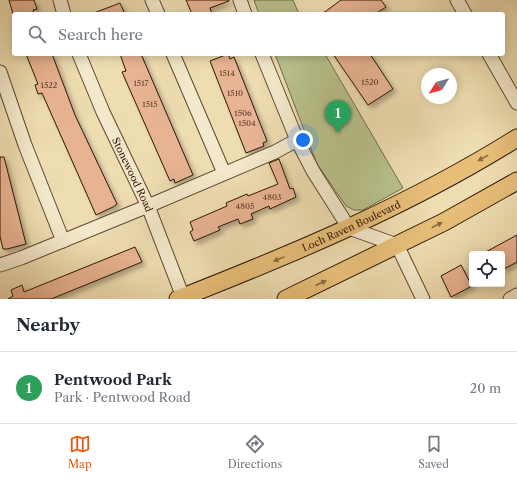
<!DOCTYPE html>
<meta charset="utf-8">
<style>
body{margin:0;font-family:"Libre Caslon Text",serif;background:#f2f2f3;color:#1f2937}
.controls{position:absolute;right:12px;bottom:12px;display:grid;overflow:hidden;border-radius:4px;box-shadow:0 2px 10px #0003}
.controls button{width:36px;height:36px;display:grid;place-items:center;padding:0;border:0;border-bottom:1px solid #e0e1e3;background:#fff;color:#1f2937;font:20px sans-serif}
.compass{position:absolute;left:421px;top:68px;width:36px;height:36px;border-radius:50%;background:#fff;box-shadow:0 2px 10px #0003;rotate:233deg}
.you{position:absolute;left:303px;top:140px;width:14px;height:14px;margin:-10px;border:3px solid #fff;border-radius:50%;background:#1a73e8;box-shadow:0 0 0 6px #1a73e833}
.badge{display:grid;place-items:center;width:26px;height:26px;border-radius:50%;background:#ea580c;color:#fff;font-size:13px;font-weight:700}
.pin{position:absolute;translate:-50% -33px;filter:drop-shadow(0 1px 2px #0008)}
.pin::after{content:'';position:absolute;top:21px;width:14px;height:12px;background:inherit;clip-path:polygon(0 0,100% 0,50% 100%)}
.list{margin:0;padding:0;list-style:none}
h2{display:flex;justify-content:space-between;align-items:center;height:52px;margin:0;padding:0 16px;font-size:17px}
h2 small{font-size:13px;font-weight:400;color:#747a83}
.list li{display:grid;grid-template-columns:26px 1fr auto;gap:12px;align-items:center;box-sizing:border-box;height:72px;padding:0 16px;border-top:1px solid #e0e1e3}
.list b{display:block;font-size:15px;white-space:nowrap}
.list p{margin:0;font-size:13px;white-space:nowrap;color:#747a83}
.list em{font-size:13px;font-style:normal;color:#747a83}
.icon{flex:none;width:22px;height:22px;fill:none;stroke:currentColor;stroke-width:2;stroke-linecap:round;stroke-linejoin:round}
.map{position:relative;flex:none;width:517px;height:299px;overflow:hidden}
.search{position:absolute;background:#fff;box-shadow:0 2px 10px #0003;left:12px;right:12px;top:12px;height:44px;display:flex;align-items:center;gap:10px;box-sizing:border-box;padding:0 14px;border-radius:4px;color:#747a83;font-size:15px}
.sheet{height:124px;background:#fff}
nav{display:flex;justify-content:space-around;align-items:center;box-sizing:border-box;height:56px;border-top:1px solid #e0e1e3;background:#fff;font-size:11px;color:#747a83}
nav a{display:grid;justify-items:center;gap:2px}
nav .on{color:#ea580c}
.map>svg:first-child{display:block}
</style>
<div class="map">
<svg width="517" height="299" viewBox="0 0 517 299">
<defs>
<filter id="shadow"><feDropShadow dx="3.5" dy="3.5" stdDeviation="2" flood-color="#0004"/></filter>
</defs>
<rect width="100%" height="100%" fill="#eeddb1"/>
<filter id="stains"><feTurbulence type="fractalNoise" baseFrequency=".005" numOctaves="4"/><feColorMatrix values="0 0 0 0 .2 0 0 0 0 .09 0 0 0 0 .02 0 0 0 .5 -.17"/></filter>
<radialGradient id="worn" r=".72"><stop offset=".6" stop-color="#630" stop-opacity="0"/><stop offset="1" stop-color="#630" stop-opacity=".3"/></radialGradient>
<!-- green -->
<path fill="#b8c18c" stroke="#726c4a" d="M 254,0 L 293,0 L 299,14 L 259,14 Z
M 275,54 L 325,54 L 403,188 L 363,210 L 354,210 L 346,206 L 317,164 Z"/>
<!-- building -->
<path fill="#e8b392" stroke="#2d1607" filter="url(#shadow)" d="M 9,0 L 34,0 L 37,9 L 33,10 L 34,14 L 13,14 Z
M 186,0 L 229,0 L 229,1 L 210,8 L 212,14 L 192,14 Z
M 341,0 L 381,0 L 386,7 L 375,14 L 322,14 Z
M 120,3 L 125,14 L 94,14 L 94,13 Z
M 26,54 L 52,54 L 75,115 L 117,204 L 113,207 L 96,215 L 42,93 L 38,94 L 35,85 L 38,84 Z
M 120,54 L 141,54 L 193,175 L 175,183 L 174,179 L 170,181 L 122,72 L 126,71 Z
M 228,54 L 230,59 L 234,57 L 267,141 L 263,143 L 264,146 L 246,153 L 210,61 Z
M 333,54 L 370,54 L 393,89 L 368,105 Z
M 0,157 L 4,157 L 26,244 L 7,249 L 3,249 L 0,236 Z
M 279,159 L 290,189 L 293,188 L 296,197 L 270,209 L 269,206 L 251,214 L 253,219 L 240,224 L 238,219 L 218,227 L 220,230 L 194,241 L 190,232 L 193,230 L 190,222 L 227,206 L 226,203 L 247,194 L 248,196 L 278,184 L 269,163 Z
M 517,235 L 517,262 L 502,270 L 502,254 L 482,254 Z
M 135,247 L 142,262 L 51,299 L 8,299 L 13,296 L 11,290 L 22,285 L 24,292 Z
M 461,265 L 472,286 L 451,297 L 441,276 Z"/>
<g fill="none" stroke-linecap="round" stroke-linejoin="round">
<!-- minor casing -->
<g stroke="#5d4832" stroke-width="15">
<g id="minor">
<path d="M 60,0 L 64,14"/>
<path d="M 152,0 L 158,14"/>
<path d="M 240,0 L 245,14"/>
<path d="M 457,0 L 465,14"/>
<path id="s1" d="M 79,54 L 103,112 L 148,206 L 183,297"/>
<path d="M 173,54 L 224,173"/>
<path d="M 262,54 L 297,140 L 313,171 L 349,228 L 397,245 L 423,299"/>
<path d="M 489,54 L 517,103"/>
<path d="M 0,72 L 25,145 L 63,241"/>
<path d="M 0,265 L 21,258 L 148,206 L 275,152 L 297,140"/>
<path d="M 510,299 L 517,295"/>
</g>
</g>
<!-- major casing -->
<g stroke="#2d1607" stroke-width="19">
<g id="major">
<path id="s2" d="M 178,299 C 295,253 410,205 517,138"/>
<path d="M 286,299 L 444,222 L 517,181"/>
</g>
</g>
<!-- minor -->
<use href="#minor" stroke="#f4e9cc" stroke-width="13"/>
<!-- major -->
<use href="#major" stroke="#e7be78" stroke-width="17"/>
</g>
<!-- one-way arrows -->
<defs><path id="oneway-solid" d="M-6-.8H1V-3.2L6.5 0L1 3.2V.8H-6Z"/></defs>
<g fill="#8a6a40">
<use href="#oneway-solid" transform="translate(483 158) rotate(151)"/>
<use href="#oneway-solid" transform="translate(437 225) rotate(-27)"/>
<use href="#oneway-solid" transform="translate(279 259) rotate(158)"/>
<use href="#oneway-solid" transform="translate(321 283) rotate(-25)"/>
</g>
<g text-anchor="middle" stroke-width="3.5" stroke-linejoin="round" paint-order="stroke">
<!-- number labels -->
<g font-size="8" fill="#5c3d2a">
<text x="227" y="76">1514</text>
<text x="370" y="85">1520</text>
<text x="141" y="86">1517</text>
<text x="49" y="88">1522</text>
<text x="235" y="96">1510</text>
<text x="150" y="107">1515</text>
<text x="243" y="116">1506</text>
<text x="247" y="126">1504</text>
<text x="272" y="200">4803</text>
<text x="245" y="209">4805</text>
</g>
<!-- street labels -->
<g font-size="10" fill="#2d1607" stroke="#f4e9cc">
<text dy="4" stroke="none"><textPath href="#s1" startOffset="132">Stonewood Road</textPath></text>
<text dy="4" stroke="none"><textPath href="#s2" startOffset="188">Loch Raven Boulevard</textPath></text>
</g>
</g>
<rect width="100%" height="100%" filter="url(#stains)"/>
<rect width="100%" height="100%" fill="url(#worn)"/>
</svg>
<div class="controls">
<button><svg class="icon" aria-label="locate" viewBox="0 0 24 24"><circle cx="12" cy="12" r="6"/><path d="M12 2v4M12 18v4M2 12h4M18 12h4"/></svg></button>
</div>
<svg class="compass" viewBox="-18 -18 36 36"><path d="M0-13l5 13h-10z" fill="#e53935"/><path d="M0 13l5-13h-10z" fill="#747a83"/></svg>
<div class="you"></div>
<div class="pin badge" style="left:338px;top:133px;background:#2e9e5b">1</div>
<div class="search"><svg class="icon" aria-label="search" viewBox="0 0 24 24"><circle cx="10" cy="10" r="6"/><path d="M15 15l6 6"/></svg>Search here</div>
</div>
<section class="sheet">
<h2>Nearby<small></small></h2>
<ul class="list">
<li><span class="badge" style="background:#2e9e5b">1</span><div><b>Pentwood Park</b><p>Park · Pentwood Road</p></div><em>20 m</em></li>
</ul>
</section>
<nav>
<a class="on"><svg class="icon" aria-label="map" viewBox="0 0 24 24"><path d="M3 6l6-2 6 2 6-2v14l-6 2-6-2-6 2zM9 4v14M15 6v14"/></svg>Map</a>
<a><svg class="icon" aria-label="directions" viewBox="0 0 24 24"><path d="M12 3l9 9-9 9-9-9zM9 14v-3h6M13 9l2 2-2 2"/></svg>Directions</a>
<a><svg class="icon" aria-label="saved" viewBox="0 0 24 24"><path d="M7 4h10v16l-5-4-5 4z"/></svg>Saved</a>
</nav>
